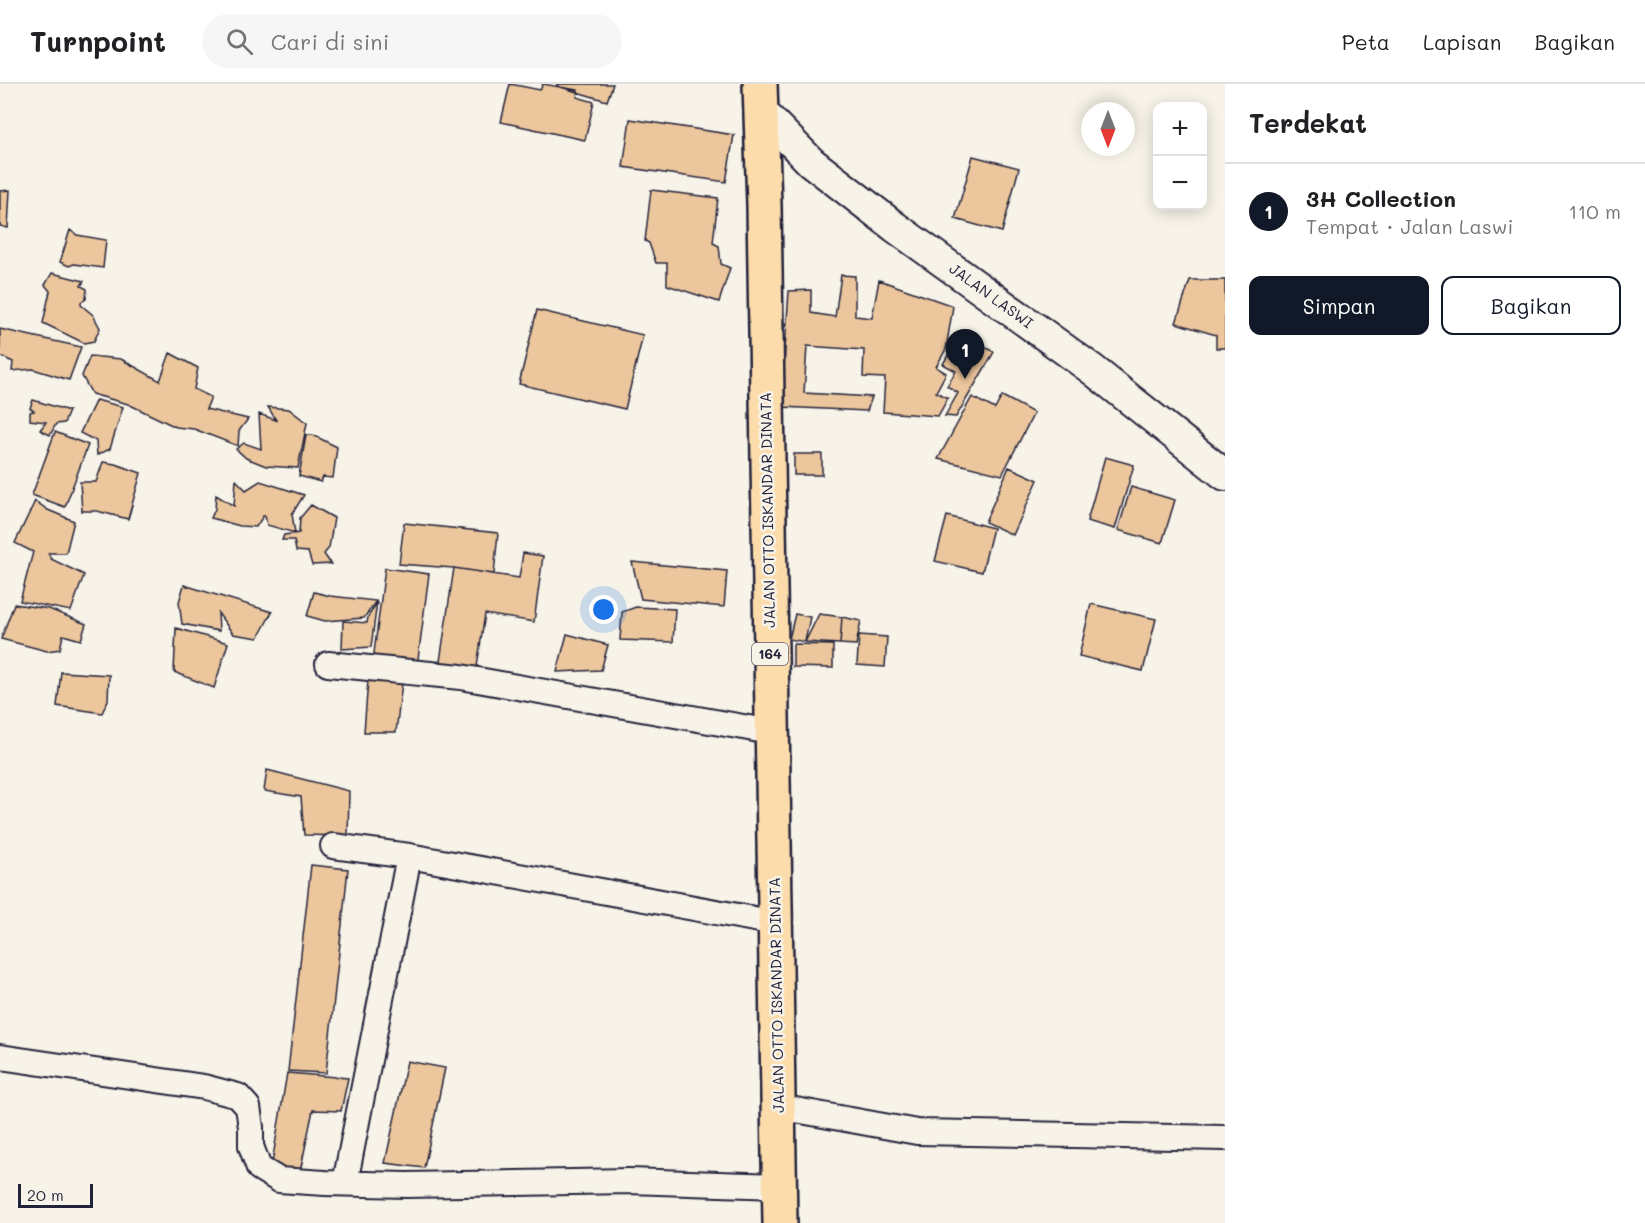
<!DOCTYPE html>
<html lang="id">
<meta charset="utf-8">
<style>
body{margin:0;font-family:Mali,sans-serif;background:#f6f6f6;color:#202124}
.controls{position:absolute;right:18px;top:18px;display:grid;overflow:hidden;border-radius:12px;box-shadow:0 3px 15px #0003}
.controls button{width:54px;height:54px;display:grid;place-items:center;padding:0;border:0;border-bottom:2px solid #e0e0e0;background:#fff;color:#202124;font:30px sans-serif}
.compass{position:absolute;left:1081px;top:18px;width:54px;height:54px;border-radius:50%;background:#fff;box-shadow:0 3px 15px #0003;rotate:180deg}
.scale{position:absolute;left:18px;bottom:15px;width:75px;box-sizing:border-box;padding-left:6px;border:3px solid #22223b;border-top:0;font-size:16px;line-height:21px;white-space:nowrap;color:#22223b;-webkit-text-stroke:4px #f7f3e8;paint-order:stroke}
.you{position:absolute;left:604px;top:526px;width:21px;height:21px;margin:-15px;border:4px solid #fff;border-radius:50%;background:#1a73e8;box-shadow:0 0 0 9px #1a73e833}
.badge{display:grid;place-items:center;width:39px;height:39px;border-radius:50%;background:#111827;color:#fff;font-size:20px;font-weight:700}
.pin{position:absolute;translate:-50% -50px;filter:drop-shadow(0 2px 3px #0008)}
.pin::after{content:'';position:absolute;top:32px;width:21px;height:18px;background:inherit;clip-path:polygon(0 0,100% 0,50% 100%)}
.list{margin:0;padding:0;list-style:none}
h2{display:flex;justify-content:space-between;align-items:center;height:78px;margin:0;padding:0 24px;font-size:26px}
h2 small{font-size:20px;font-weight:400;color:#757577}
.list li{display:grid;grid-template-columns:39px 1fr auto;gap:18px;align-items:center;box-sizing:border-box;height:96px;padding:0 24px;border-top:2px solid #e0e0e0}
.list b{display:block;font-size:22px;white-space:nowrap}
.list p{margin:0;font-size:20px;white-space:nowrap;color:#757577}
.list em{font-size:20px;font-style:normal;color:#757577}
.actions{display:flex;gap:12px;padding:18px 24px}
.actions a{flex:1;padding:14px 0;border:2px solid #111827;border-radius:12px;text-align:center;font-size:21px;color:#111827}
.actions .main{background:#111827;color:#fff}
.icon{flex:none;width:33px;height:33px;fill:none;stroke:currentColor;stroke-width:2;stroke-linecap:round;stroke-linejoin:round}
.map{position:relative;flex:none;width:1225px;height:1139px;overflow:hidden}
header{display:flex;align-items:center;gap:36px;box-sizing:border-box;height:84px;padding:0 30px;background:#fff;border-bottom:2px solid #e0e0e0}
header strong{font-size:28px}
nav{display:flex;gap:33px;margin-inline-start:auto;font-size:21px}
.search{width:420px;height:54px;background:#f6f6f6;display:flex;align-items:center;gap:15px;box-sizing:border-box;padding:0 21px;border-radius:33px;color:#757577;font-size:22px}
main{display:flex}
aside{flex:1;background:#fff}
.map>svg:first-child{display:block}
</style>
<header>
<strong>Turnpoint</strong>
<div class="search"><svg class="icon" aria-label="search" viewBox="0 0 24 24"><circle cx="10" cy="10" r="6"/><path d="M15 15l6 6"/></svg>Cari di sini</div>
<nav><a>Peta</a><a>Lapisan</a><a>Bagikan</a></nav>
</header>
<main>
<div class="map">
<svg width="1225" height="1139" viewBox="0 0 1225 1139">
<rect width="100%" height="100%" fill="#f7f3e8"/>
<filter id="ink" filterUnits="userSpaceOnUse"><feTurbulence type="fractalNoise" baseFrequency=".0167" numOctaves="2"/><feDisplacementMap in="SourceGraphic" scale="12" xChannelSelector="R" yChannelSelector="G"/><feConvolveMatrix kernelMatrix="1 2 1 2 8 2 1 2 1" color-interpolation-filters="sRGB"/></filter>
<g filter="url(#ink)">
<!-- building -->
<path fill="#ecc69c" stroke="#22223b" stroke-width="1.5" d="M 510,0 L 540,6 L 543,0 L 578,6 L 577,13 L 594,18 L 585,56 L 501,38 Z
M 557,0 L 613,0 L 607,17 L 557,2 Z
M 630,35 L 734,51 L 726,98 L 623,83 Z
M 973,72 L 1019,84 L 1002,148 L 955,135 Z
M 10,106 L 8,144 L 0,142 L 0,107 Z
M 651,106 L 718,114 L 713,159 L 719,162 L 721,180 L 730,184 L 719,218 L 667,201 L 667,179 L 656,179 L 649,159 L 645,157 Z
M 70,146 L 77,151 L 106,156 L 103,184 L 74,180 L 69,182 L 60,178 Z
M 52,189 L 84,197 L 81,202 L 87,205 L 86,215 L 81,218 L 81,221 L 93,231 L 100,244 L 94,257 L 84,259 L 43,239 L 50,207 L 45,201 Z
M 841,191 L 855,192 L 855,232 L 872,234 L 879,196 L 953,222 L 946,265 L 936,283 L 946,289 L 936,308 L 948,314 L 938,332 L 883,328 L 885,294 L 863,293 L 864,266 L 807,262 L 804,309 L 872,313 L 867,327 L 781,323 L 789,207 L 811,206 L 811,229 L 835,233 Z
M 1190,196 L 1225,196 L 1225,264 L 1216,264 L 1216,251 L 1176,239 Z
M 537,226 L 643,251 L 625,325 L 519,300 Z
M 0,245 L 81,263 L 69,296 L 33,285 L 12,287 L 13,278 L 0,272 Z
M 961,249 L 994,268 L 956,333 L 945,332 L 958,309 L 947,302 L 956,287 L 943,280 Z
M 170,269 L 198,284 L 194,305 L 211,313 L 206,325 L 248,335 L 239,347 L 238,362 L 194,345 L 176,343 L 128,320 L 92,310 L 82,292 L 90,272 L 121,275 L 160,297 Z
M 1002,312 L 1034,329 L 1002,391 L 938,375 L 972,313 L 995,325 Z
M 33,316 L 69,327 L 64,339 L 56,340 L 50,351 L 40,346 L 46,338 L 30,336 L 30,328 L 34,327 L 30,324 Z
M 96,316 L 123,323 L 110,365 L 97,371 L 96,357 L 80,349 Z
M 268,323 L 289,325 L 307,339 L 298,384 L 266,382 L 246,374 L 236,365 L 244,359 L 261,365 L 259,330 L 276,336 Z
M 55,348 L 88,361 L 65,423 L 32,411 Z
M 306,351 L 313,351 L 337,363 L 333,394 L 323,393 L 321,398 L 299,392 Z
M 794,370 L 822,370 L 822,391 L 794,391 Z
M 1105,373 L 1134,381 L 1115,445 L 1087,437 Z
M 103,378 L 115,380 L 141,389 L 128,435 L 97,427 L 82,427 L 80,398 L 96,398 Z
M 1009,383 L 1038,396 L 1013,451 L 985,438 Z
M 236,396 L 246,406 L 260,397 L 304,411 L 292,430 L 295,449 L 267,441 L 265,432 L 263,432 L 256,443 L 240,442 L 211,434 L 215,425 L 216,411 L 234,422 Z
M 1131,403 L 1175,416 L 1162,459 L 1118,446 Z
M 35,417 L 48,426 L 74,437 L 66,469 L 48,469 L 51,475 L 84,491 L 71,527 L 20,517 L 33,468 L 15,459 Z
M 311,421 L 334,434 L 329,464 L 324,470 L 331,480 L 312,481 L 308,468 L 296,467 L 294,456 L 282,456 L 284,451 L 299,449 L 300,434 Z
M 947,432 L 993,444 L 982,488 L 935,477 Z
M 404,439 L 498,449 L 494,490 L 454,484 L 399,480 Z
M 523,469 L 543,472 L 534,538 L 485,530 L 476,589 L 439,584 L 454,484 L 519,494 Z
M 632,478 L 727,487 L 724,523 L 641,515 Z
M 385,484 L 429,490 L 417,583 L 373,577 Z
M 184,501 L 272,528 L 258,554 L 233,550 L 218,529 L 219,547 L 182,540 L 179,518 Z
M 314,508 L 330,512 L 376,517 L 364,534 L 325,537 L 307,532 Z
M 377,518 L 371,563 L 342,565 L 343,537 L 367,539 L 368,533 Z
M 14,520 L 49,525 L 86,540 L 81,556 L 63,551 L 60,565 L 47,567 L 1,555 Z
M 1091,520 L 1156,535 L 1143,587 L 1079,572 Z
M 636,523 L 675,525 L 673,558 L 620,556 L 622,528 Z
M 795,530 L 810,533 L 805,558 L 789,555 Z
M 819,530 L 842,533 L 840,560 L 805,558 Z
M 842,533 L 861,537 L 856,561 L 840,560 Z
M 176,544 L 228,559 L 214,604 L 174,588 Z
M 567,550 L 608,561 L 601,586 L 557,588 Z
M 859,551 L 887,553 L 885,583 L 857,581 Z
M 793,560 L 833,561 L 833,584 L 793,583 Z
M 61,588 L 109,591 L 108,616 L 102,629 L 57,622 Z
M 368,596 L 402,599 L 396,648 L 364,648 Z
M 267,686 L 349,707 L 348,752 L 304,751 L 301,713 L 264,707 Z
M 311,781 L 348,785 L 326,989 L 288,987 Z
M 407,977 L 445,984 L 424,1084 L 385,1079 Z
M 287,989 L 348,994 L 341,1027 L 313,1026 L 300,1088 L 271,1085 Z"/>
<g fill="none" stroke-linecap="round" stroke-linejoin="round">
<!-- minor casing -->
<g stroke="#22223b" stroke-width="28">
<path id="minor" d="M 328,580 L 461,593 L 771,648
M 333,762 L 409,772 L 776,839
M 0,973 L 204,1003 L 238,1012 L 248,1023 L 251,1043 L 251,1062 L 259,1084 L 279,1096 L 325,1099 L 407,1101 L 629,1097 L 779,1102
M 779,1023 L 917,1048 L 1225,1054
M 345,1099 L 409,772"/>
</g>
<!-- tertiary casing -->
<g stroke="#22223b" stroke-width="34">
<path id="tertiary" d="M 762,28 L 811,78 L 895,143 L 1093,286 L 1225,391"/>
</g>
<!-- primary casing -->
<g stroke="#22223b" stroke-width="38">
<path id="primary" d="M 760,0 L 764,121 L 780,1139"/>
</g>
<!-- minor -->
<use href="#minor" stroke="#f7f3e8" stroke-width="24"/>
<!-- tertiary -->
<use href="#tertiary" stroke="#f7f3e8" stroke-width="30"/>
<!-- primary -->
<use href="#primary" stroke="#fddcac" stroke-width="33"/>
</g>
</g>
<g text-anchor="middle" stroke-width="5" stroke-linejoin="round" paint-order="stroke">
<!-- shield labels -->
<rect fill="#f7f3e8" stroke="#62616f" stroke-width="1.5" x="752" y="559" width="36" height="22" rx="4.5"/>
<g font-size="14" font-weight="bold" fill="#22223b">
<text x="770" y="575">164</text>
</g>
<!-- street labels -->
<g font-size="15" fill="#22223b" stroke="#f7f3e8">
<text transform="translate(991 212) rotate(36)" y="5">JALAN LASWI</text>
<text transform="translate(768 426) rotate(-91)" y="5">JALAN OTTO ISKANDAR DINATA</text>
<text transform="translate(777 911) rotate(-91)" y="5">JALAN OTTO ISKANDAR DINATA</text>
</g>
</g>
</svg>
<div class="controls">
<button>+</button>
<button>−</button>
</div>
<svg class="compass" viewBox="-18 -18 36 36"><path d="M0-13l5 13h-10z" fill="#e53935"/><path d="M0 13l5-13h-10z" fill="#757577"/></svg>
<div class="scale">20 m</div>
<div class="you"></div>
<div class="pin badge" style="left:965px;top:295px">1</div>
</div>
<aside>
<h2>Terdekat<small></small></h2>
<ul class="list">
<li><span class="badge">1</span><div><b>3H Collection</b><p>Tempat · Jalan Laswi</p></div><em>110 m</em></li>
</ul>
<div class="actions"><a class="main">Simpan</a><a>Bagikan</a></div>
</aside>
</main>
